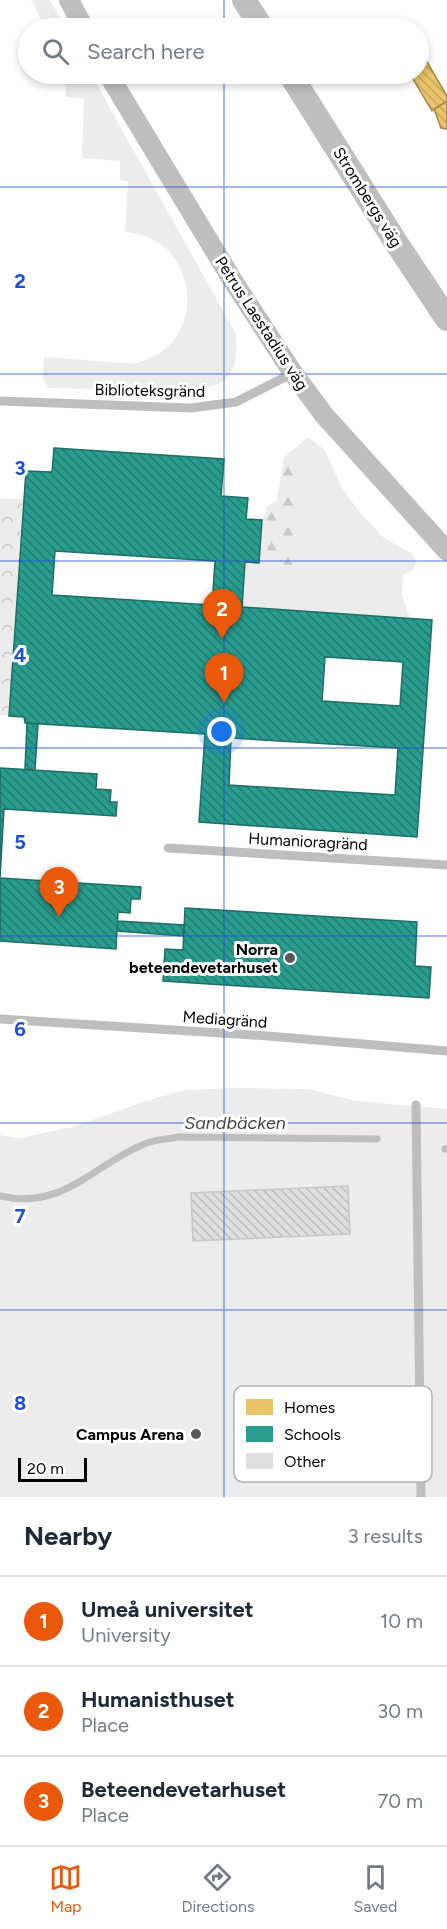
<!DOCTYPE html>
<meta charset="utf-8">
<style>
body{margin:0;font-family:Figtree,sans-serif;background:#f2f2f3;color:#1f2937}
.scale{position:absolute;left:18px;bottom:15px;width:69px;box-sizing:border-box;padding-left:6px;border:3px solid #000;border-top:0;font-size:16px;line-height:21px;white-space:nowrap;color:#000;-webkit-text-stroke:4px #fff;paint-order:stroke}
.you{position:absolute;left:222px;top:732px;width:21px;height:21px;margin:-15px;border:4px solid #fff;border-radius:50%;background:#1a73e8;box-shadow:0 0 0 9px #1a73e833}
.badge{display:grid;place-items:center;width:39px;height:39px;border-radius:50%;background:#ea580c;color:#fff;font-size:20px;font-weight:700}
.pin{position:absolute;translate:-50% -50px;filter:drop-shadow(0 2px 3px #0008)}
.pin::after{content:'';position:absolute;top:32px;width:21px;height:18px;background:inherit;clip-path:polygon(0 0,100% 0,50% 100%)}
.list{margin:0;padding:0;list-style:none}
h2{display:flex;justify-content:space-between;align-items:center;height:78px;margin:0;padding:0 24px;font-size:26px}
h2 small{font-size:20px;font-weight:400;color:#747a83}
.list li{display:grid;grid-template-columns:39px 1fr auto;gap:18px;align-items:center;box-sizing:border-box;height:90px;padding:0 24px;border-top:2px solid #e0e1e3}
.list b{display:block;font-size:22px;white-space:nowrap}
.list p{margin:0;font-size:20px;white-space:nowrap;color:#747a83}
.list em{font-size:20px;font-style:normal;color:#747a83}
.icon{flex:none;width:33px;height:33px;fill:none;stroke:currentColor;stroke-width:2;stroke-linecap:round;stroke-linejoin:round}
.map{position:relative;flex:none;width:447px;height:1497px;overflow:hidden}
.search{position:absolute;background:#fff;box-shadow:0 3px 9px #0003;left:18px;right:18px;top:18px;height:66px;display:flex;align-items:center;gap:15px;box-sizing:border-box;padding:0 21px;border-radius:33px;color:#747a83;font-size:22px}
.sheet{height:348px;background:#fff}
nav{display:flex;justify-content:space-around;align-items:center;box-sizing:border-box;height:84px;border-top:2px solid #e0e1e3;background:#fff;font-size:16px;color:#747a83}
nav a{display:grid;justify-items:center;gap:3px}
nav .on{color:#ea580c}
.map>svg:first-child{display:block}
</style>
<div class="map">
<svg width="447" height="1497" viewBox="0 0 447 1497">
<defs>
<pattern id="forest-firs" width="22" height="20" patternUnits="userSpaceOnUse" patternTransform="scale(1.5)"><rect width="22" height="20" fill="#ececec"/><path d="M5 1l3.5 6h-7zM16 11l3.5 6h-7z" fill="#c9c9c9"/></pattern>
<pattern id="park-crowns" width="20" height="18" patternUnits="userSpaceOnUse" patternTransform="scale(1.5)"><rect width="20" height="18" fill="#ececec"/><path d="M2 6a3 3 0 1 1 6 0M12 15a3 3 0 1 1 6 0" fill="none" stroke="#c9c9c9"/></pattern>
<pattern id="homes-back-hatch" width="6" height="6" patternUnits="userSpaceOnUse" patternTransform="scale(1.5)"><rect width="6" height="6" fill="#e9c46a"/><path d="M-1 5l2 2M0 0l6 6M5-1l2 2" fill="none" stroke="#c6a75a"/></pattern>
<pattern id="schools-back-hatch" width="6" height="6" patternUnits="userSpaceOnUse" patternTransform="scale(1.5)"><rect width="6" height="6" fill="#2a9d8f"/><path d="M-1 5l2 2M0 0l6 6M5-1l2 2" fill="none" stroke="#227e72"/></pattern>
<pattern id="building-back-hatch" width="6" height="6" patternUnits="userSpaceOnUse" patternTransform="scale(1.5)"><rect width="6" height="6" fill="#dfdfdf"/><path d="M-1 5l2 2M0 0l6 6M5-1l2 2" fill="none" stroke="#bebebe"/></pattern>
</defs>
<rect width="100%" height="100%" fill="#fff"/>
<!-- grass -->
<path fill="#ececec" d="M 31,0 L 50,0 L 66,28 L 46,28 Z
M 65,74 L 91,74 L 236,334 C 238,376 231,384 190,391 L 48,388 L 43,377 L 44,357 C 67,359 90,360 112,362 C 121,362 132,365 140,362 C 211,342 199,236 125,232 L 128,181 L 120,180 L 120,161 L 82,158 L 84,99 L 66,97 Z
M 308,437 L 324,449 L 342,488 L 358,510 L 383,537 L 411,553 L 417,562 L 412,571 L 403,574 L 402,596 L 410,618 L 242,607 L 245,562 L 292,564 L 294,449 Z
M 229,1088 L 309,1089 L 356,1101 L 447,1109 L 447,1497 L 0,1497 L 0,1135 L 20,1138 L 72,1127 L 152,1099 L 186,1090 Z"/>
<!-- forest -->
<path fill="url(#forest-firs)" d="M 294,449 L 293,565 L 259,563 L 262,520 L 268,506 L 277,500 L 284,457 Z"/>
<!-- park -->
<path fill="url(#park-crowns)" d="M 0,498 L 23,499 L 9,716 L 0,715 Z"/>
<!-- homes -->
<path fill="url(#homes-back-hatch)" stroke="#a3894a" stroke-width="1.5" d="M 423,55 L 447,96 L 447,101 L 432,111 L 410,74 L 418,74 L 418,58 Z
M 447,101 L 447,129 L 441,128 L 434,109 Z"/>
<!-- schools -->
<path fill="url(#schools-back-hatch)" stroke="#1d6e64" stroke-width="1.5" fill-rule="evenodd" d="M 54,448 L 224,459 L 221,496 L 248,498 L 246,519 L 262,520 L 259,563 L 245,562 L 242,607 L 432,620 L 417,837 L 199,822 L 205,734 L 25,723 L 24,717 L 9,716 L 26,471 L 52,472 ZM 55,551 L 215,561 L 212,605 L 52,595 ZM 325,657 L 403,662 L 400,706 L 322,701 ZM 231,738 L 398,748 L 395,795 L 229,785 Z
M 27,723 L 38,724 L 35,770 L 25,769 Z
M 0,768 L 97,774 L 96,789 L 111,790 L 110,802 L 117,802 L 116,816 L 4,809 L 0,878 Z
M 0,878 L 141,887 L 140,899 L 131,899 L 130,913 L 118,912 L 116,949 L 0,941 Z
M 185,908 L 417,922 L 415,966 L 431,967 L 429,998 L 163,981 L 165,949 L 183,950 Z
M 118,921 L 184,925 L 183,936 L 117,931 Z"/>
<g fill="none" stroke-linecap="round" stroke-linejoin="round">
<!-- stream -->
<path stroke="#bfbfbf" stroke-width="7" d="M 445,1149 L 447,1149
M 0,1196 C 65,1211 94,1163 147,1143 C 157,1139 169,1139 179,1137 L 377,1139"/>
</g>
<!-- building -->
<path fill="url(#building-back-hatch)" stroke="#c7c7c7" stroke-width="1.5" d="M 348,1186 L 350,1234 L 193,1241 L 191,1193 Z"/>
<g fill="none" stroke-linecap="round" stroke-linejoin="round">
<!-- service -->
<path stroke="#bebebe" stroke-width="9" d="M 0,401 L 191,408 L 236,402 L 293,373
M 168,848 L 447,865
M 0,1019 L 268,1036 L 447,1051
M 416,1105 L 421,1497"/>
<!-- minor -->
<path stroke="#bebebe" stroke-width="20" d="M 69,0 L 84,28
M 108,74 L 233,281 L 293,373 L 324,415 L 447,551"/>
<!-- tertiary -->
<path stroke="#bebebe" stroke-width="24" d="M 244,0 L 262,28
M 290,74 L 395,241 L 447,319"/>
</g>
<!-- grid -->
<path fill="none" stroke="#1d4ed8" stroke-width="1.5" stroke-opacity="0.55" d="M 224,0 L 224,28M 224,74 L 224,1497M 0,187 L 447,187M 0,374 L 447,374M 0,561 L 447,561M 0,748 L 447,748M 0,936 L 447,936M 0,1123 L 447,1123M 0,1310 L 447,1310"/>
<!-- markers -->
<g fill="#595959" stroke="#fff" stroke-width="2">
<circle cx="290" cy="958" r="6"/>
<circle cx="196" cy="1434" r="6"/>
</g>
<g text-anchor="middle" stroke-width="6" stroke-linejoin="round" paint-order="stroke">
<!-- street labels -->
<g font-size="16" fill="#000" stroke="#fff">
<text transform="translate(368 197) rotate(58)" y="6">Strombergs väg</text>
<text transform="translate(262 323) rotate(57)" y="6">Petrus Laestadius väg</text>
<text transform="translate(150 390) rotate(1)" y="6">Biblioteksgränd</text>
<text transform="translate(308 841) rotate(3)" y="6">Humanioragränd</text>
<text transform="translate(225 1019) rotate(4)" y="6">Mediagränd</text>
</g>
<!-- poi labels -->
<g font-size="16" font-weight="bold" fill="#000" stroke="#fff" text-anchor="end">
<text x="278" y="955">Norra<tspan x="278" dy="18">beteendevetarhuset</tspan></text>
<text x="184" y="1440">Campus Arena</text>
</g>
<!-- water labels -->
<g font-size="18" font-style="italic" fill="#444" stroke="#fff">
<text x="235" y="1129">Sandbäcken</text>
</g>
</g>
<!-- legend -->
<rect x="234" y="1386" width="198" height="96" rx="9" fill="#fff" stroke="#b2b2b2" stroke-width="1.5"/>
<rect x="246" y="1399" width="27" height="16" fill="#e9c46a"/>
<rect x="246" y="1426" width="27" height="16" fill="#2a9d8f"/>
<rect x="246" y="1453" width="27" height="16" fill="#dfdfdf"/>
<g font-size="16" fill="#000">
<text x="284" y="1413">Homes</text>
<text x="284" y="1440">Schools</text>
<text x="284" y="1467">Other</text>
</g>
<g font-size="20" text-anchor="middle" font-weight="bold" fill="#1d4ed8" stroke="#fff" stroke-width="6" stroke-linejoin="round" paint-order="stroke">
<text x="20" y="288">2</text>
<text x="20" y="475">3</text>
<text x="20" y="662">4</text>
<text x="20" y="849">5</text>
<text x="20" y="1036">6</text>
<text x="20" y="1223">7</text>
<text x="20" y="1410">8</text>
</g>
</svg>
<div class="scale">20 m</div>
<div class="you"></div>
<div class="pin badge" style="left:224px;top:703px">1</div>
<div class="pin badge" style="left:222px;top:639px">2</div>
<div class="pin badge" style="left:59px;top:917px">3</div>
<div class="search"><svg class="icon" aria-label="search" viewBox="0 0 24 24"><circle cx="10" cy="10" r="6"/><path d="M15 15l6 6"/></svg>Search here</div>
</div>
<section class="sheet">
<h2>Nearby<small>3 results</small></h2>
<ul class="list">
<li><span class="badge">1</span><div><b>Umeå universitet</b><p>University</p></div><em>10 m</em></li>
<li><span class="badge">2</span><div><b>Humanisthuset</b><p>Place</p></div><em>30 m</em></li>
<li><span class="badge">3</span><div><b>Beteendevetarhuset</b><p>Place</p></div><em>70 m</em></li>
</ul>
</section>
<nav>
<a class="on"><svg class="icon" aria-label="map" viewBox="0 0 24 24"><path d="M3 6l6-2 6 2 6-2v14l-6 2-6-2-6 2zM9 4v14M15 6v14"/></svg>Map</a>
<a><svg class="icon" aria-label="directions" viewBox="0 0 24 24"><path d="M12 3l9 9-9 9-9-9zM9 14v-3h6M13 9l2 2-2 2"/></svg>Directions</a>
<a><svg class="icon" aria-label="saved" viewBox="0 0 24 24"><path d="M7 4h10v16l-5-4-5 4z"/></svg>Saved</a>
</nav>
